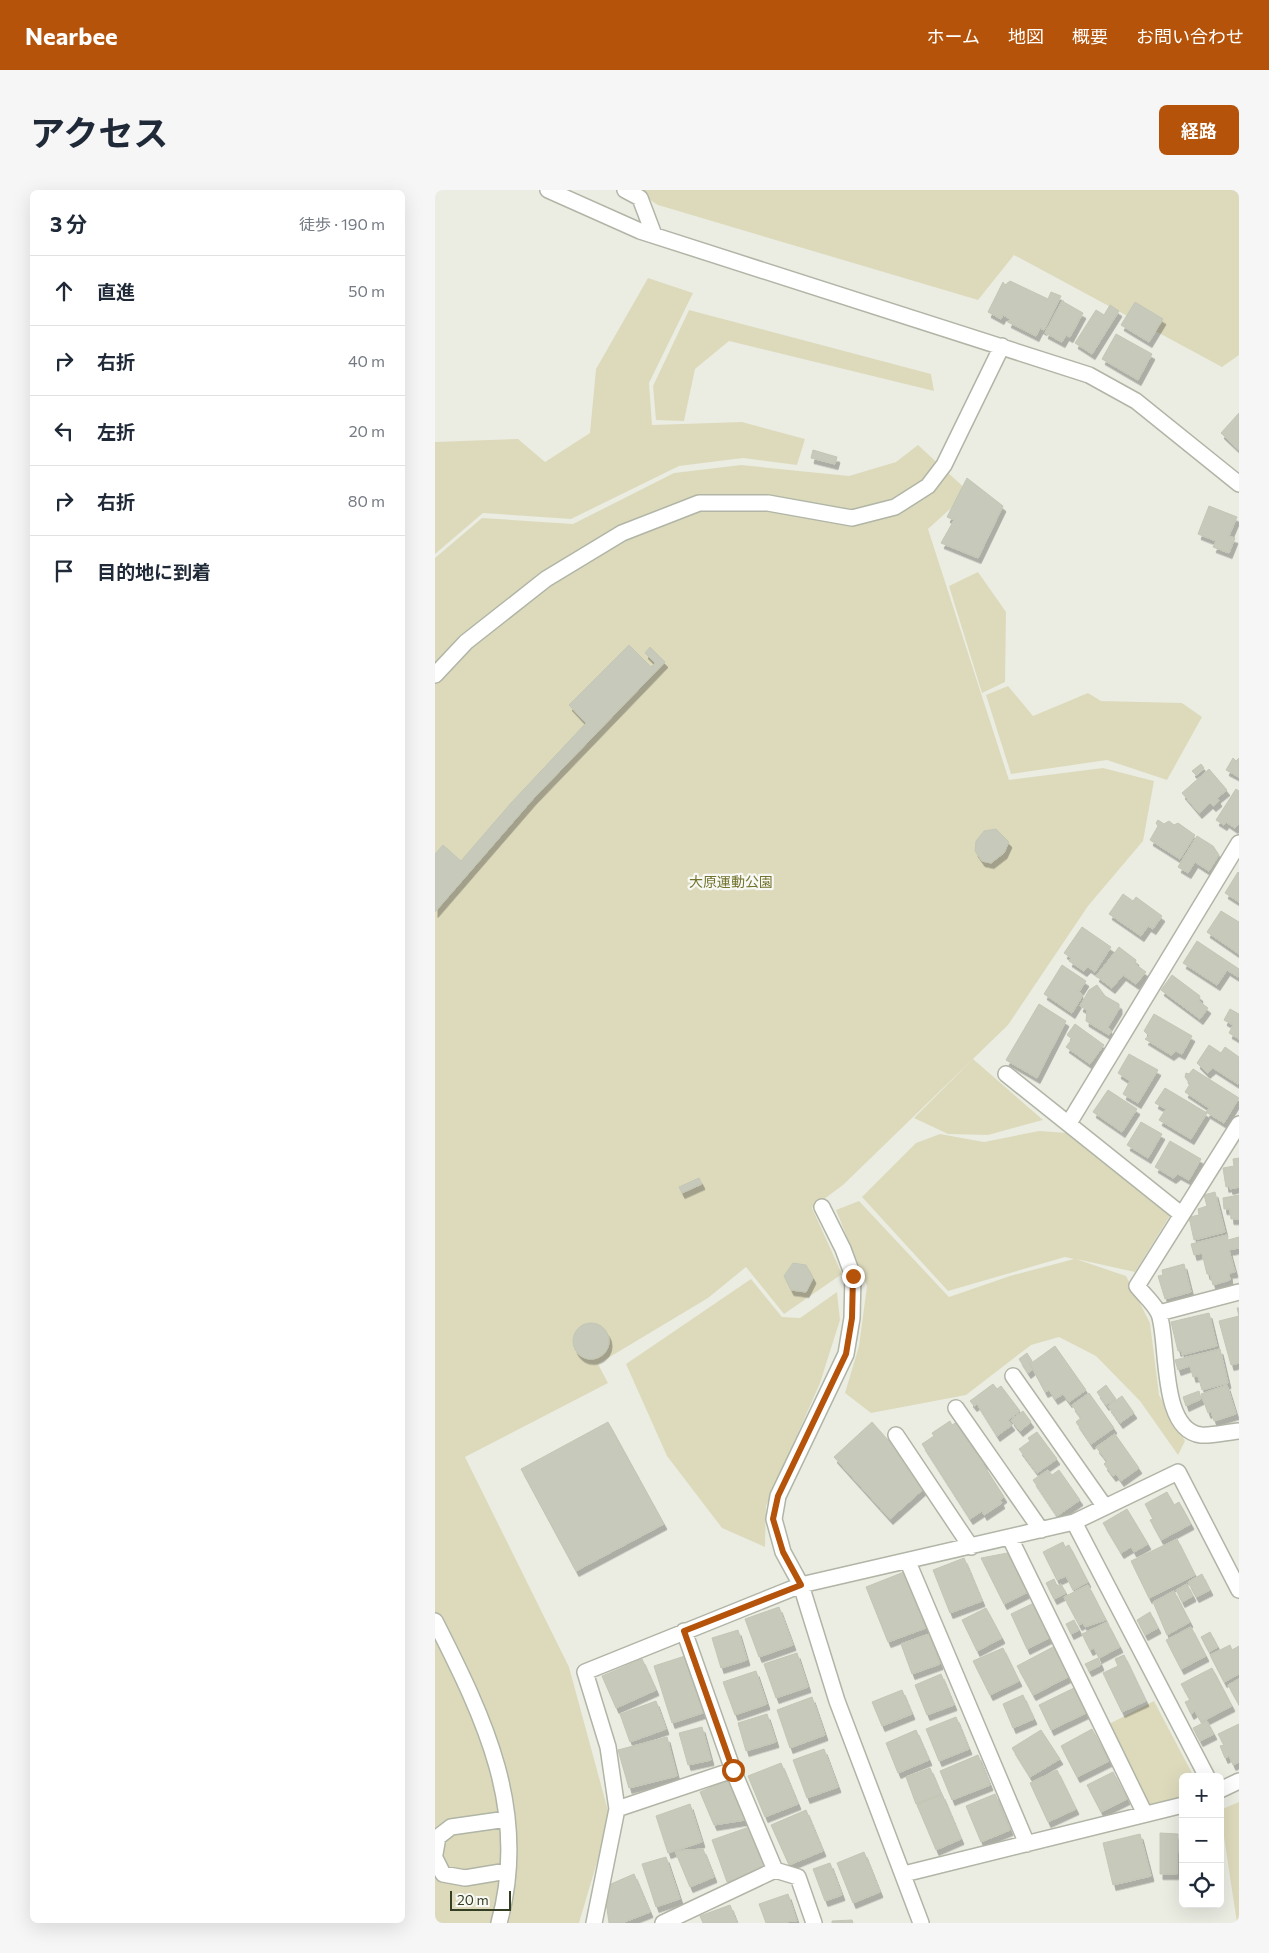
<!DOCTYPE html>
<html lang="ja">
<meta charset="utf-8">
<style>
body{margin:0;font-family:Commissioner,"Noto Sans JP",sans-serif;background:#f6f6f7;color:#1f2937}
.controls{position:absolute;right:15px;bottom:15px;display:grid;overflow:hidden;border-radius:8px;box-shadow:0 5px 20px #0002}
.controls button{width:45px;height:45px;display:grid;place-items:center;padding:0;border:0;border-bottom:1px solid #e0e1e3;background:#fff;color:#1f2937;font:25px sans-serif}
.scale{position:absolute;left:15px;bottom:12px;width:61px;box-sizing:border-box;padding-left:5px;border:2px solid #343e23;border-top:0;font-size:14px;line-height:18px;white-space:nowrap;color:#343e23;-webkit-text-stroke:4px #f8f9f4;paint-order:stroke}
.stop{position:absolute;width:15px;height:15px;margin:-11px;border:4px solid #b45309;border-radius:50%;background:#fff}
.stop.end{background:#b45309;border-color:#fff;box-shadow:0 1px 5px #0008}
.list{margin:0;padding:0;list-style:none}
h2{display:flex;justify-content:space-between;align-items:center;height:65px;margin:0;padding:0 20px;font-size:21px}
h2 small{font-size:16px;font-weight:400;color:#747a83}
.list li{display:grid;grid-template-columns:32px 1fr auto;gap:15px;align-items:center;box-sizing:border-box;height:70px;padding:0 20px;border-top:1px solid #e0e1e3}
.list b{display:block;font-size:19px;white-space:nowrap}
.list em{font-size:16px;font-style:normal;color:#747a83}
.icon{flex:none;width:28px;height:28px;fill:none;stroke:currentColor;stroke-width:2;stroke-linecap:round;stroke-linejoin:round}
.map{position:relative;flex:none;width:804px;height:1733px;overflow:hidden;border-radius:8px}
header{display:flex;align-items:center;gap:30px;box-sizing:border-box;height:70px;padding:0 25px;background:#b45309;color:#fff}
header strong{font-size:24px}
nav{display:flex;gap:28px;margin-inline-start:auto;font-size:18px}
.intro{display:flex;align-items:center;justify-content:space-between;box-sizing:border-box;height:120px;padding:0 30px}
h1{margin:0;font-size:35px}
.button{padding:12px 22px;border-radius:8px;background:#b45309;color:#fff;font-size:18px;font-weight:700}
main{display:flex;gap:30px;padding:0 30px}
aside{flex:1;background:#fff;border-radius:8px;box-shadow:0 5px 20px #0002}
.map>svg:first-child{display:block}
</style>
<header>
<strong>Nearbee</strong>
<nav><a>ホーム</a><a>地図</a><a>概要</a><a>お問い合わせ</a></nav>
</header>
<div class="intro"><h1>アクセス</h1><a class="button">経路</a></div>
<main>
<aside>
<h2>3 分<small>徒歩 · 190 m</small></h2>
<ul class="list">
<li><svg class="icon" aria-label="ahead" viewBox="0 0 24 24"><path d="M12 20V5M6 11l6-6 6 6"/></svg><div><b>直進</b></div><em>50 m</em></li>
<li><svg class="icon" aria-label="right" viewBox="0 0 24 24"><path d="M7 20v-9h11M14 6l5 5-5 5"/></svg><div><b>右折</b></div><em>40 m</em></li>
<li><svg class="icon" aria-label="left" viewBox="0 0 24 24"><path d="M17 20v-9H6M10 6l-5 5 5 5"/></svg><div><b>左折</b></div><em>20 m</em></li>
<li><svg class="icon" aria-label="right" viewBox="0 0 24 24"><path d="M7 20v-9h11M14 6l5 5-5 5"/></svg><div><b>右折</b></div><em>80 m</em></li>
<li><svg class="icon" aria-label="arrive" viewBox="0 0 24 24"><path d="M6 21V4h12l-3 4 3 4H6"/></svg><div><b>目的地に到着</b></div></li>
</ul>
</aside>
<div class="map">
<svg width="804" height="1733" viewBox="0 0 804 1733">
<defs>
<filter id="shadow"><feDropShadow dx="3" dy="5.5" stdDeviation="0" flood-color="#0004"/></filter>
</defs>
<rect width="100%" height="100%" fill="#ebede3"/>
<!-- green -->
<path fill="#dddabc" d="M 200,0 L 804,0 L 804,165 L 787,177 L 579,65 L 543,110 L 223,15 Z
M 213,88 L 258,103 L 214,193 L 217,235 L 307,232 L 370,249 L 362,275 L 308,268 L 244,276 L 136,329 L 48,323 L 0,364 L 0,252 L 83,249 L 110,272 L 155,243 L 161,179 Z
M 254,120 L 496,184 L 499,201 L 294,151 L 260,179 L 249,231 L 221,230 L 218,196 Z
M 483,255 L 534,302 L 493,339 L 574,590 L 668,578 L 719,591 L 708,651 L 653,716 L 573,835 L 408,995 L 377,1018 L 407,1084 L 349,1124 L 311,1077 L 273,1108 L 163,1174 L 173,1193 L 30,1267 L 134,1477 L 175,1628 L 144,1733 L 0,1733 L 0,368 L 47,328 L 138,334 L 239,283 L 306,275 L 414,286 L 461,272 Z
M 543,382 L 571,422 L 570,492 L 547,503 L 514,396 Z
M 573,496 L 598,526 L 653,503 L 666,511 L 747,513 L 767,527 L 732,590 L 672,570 L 576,584 L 551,505 Z
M 538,869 L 608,930 L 553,945 L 513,944 L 479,928 Z
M 604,941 L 633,943 L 736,1024 L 700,1082 L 641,1069 L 691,1086 L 715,1133 L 724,1205 L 750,1251 L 743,1265 L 705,1211 L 661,1166 L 624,1147 L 596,1155 L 531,1205 L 436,1223 L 410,1203 L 424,1156 L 432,1096 L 401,1020 L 424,1011 L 514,1107 L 575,1086 L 639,1069 L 630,1067 L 513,1101 L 427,1007 L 481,953 L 505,944 L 549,952 Z
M 316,1089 L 347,1127 L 365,1128 L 402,1102 L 405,1130 L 385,1193 L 331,1316 L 330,1357 L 287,1338 L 232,1266 L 191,1174 Z
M 719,1511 L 759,1587 L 748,1587 L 748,1606 L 732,1613 L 714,1615 L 674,1534 Z
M 804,1612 L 804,1733 L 802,1733 L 785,1620 Z"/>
<!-- building -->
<path fill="#c7cabb" stroke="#c3c6b5" filter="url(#shadow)" d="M 575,91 L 613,109 L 616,102 L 626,106 L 609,140 L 605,138 L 601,146 L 573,132 L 575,129 L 568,125 L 566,129 L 553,122 L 568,92 L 570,95 Z
M 627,111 L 648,123 L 635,147 L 631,145 L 627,152 L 610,143 Z
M 700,112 L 728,129 L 714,152 L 686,135 Z
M 675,115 L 684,121 L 657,164 L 640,153 L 661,120 L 669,125 Z
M 681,144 L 717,164 L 703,190 L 667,169 Z
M 804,223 L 804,260 L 786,243 Z
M 378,260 L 402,267 L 400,274 L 376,268 Z
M 532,288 L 568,316 L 543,368 L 506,353 L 519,330 L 512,327 Z
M 774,316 L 802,327 L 794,346 L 800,348 L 794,363 L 778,357 L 781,351 L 763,344 Z
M 194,455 L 216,477 L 220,473 L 210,463 L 215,457 L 230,472 L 98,609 L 0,722 L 0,664 L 8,655 L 26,671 L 76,613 L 151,533 L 134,515 Z
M 798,568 L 801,571 L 804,568 L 804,587 L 791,580 Z
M 766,574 L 769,578 L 761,585 L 757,581 Z
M 774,579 L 792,600 L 782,608 L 784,611 L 778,616 L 775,613 L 764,623 L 747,603 Z
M 801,599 L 804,601 L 804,633 L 800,638 L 791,632 L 789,635 L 781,630 Z
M 723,630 L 729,634 L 734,631 L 739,635 L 743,633 L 760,645 L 745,669 L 715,650 L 723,636 L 721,633 Z
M 561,639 L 574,652 L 569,663 L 556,673 L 547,671 L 540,661 L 541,651 L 549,641 Z
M 762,646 L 778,656 L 784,665 L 774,681 L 760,672 L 753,683 L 743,677 Z
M 803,682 L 804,683 L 804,712 L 790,703 Z
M 688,704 L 698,711 L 701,707 L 727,726 L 718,739 L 713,736 L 706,746 L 674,724 Z
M 786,721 L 804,732 L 804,764 L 772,742 Z
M 647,737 L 676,757 L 660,782 L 653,777 L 649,781 L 634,771 L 636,768 L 629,763 Z
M 762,751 L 804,779 L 803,787 L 792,780 L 782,795 L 748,773 Z
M 684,757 L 701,770 L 700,774 L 711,782 L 701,794 L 688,785 L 677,798 L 661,786 Z
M 627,775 L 651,791 L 644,802 L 648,805 L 637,823 L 609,804 Z
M 737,785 L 765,806 L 764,811 L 773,818 L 765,829 L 726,800 Z
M 662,795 L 670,806 L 684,814 L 684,819 L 673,837 L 677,842 L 674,845 L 651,831 L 652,820 L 645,816 L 654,800 Z
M 604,814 L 631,831 L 602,888 L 571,870 Z
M 795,819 L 804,824 L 804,849 L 794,843 L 798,835 L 789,830 Z
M 719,824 L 757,846 L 747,864 L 741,861 L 736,865 L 710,849 L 714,846 L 709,841 Z
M 640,834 L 669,855 L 655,874 L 631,857 L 637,849 L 632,845 Z
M 774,855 L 786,863 L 790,857 L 804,867 L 803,894 L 778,878 L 772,883 L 762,873 Z
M 694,864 L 723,880 L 703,913 L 688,904 L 695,891 L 683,883 Z
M 758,879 L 804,908 L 789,933 L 771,922 L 774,918 L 750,902 L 755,894 L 750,887 L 751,883 L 754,884 Z
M 730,898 L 772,923 L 756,949 L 724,930 L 731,919 L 720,913 Z
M 673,900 L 702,919 L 687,942 L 658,922 Z
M 706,932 L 727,944 L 713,968 L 692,955 Z
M 735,951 L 766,969 L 754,990 L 743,984 L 738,988 L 720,977 Z
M 804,968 L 804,997 L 795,999 L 794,996 L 791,997 L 788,978 L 799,976 L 798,969 Z
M 264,988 L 267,994 L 247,1003 L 244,997 Z
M 780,1002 L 790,1042 L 759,1050 L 754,1027 L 764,1025 L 763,1019 L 772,1016 L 769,1005 Z
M 804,1005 L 804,1029 L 796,1029 L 795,1019 L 789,1019 L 788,1008 Z
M 792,1045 L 793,1050 L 804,1047 L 804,1058 L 794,1060 L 800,1082 L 794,1083 L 795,1090 L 778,1095 L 775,1084 L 772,1084 L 767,1063 L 759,1065 L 756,1054 Z
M 358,1073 L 371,1075 L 378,1088 L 371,1102 L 356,1100 L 349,1086 Z
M 749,1074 L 756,1102 L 730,1109 L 723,1086 L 728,1085 L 727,1080 Z
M 802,1118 L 804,1118 L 804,1173 L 796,1175 L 784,1131 L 804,1126 Z
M 774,1123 L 782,1156 L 747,1165 L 746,1160 L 743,1161 L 736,1132 Z
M138 1151a18 18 0 1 1 36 0a18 18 0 1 1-36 0Z
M 620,1156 L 651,1200 L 634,1212 L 628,1204 L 620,1209 L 614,1200 L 610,1202 L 595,1174 Z
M 785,1159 L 793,1193 L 767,1200 L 763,1186 L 758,1187 L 755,1176 L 743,1180 L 740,1170 Z
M 592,1163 L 597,1171 L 594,1174 L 598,1179 L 593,1183 L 584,1169 Z
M 558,1194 L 562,1199 L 566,1196 L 585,1221 L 573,1230 L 577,1235 L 562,1246 L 542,1214 L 539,1216 L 535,1211 Z
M 671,1195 L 681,1209 L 671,1215 L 662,1202 Z
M 792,1195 L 801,1224 L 779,1231 L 776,1222 L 773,1223 L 766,1204 Z
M 764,1201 L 766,1209 L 751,1216 L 748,1207 Z
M 654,1203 L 679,1238 L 656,1254 L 641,1232 L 646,1228 L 637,1215 Z
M 687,1206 L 699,1223 L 685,1233 L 673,1216 Z
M 588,1221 L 596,1232 L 585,1241 L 576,1230 Z
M 515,1231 L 517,1235 L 522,1232 L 542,1264 L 547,1262 L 553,1272 L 548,1274 L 569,1307 L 565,1310 L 567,1313 L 549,1325 L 547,1321 L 535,1329 L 487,1254 L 499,1246 L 497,1243 Z
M 173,1232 L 229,1334 L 141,1381 L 86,1279 Z
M 437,1232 L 493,1295 L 455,1329 L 399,1267 Z
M 602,1242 L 622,1269 L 602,1283 L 584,1259 L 595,1251 L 593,1248 Z
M 680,1244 L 704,1278 L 686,1291 L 681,1284 L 678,1286 L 669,1274 L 672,1271 L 661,1257 Z
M 613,1280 L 617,1285 L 624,1280 L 645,1310 L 622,1326 L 598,1290 Z
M 732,1302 L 739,1315 L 744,1312 L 756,1334 L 726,1350 L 715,1330 L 718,1329 L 710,1314 Z
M 692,1319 L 713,1354 L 699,1362 L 696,1357 L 686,1363 L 668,1333 Z
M 742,1349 L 760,1385 L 714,1408 L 696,1371 Z
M 628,1352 L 630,1357 L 634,1355 L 653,1392 L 638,1400 L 631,1386 L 622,1390 L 608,1362 Z
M 578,1362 L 597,1400 L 569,1414 L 546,1368 Z
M 529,1368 L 547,1411 L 515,1423 L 498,1380 Z
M 469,1382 L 491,1438 L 453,1452 L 431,1397 Z
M 767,1384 L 775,1400 L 761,1407 L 753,1392 Z
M 619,1389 L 622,1396 L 626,1394 L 631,1403 L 619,1409 L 611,1393 Z
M 752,1394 L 758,1406 L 747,1412 L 741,1400 Z
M 653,1395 L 671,1430 L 650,1437 L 648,1433 L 644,1435 L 629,1407 Z
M 739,1401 L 755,1432 L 732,1445 L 718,1412 Z
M 599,1413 L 616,1447 L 592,1459 L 576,1424 Z
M 344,1417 L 358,1455 L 324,1467 L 310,1429 Z
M 551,1418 L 567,1448 L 542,1461 L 527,1430 Z
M 715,1422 L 723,1438 L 710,1445 L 702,1430 Z
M 639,1430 L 644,1440 L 636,1444 L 631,1434 Z
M 672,1432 L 685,1457 L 664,1468 L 659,1458 L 655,1460 L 647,1444 Z
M 756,1437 L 771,1466 L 746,1479 L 731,1450 Z
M 303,1440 L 312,1470 L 286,1478 L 277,1448 Z
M 775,1442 L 783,1457 L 774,1462 L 766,1447 Z
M 494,1444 L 505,1474 L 477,1484 L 466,1454 Z
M 795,1455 L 797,1460 L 804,1456 L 804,1484 L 789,1492 L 775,1465 Z
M 620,1456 L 635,1486 L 598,1505 L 582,1476 Z
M 568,1458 L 584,1491 L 555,1505 L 538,1471 Z
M 362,1463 L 373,1497 L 341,1508 L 329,1474 Z
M 253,1465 L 271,1522 L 237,1533 L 219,1476 Z
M 689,1465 L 711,1511 L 687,1522 L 668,1483 L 683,1476 L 680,1469 Z
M 663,1468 L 666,1475 L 654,1481 L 650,1474 Z
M 207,1469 L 221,1500 L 181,1518 L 167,1486 Z
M 777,1478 L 797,1516 L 766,1532 L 760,1521 L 756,1524 L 750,1512 L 755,1510 L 746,1494 Z
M 321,1481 L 332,1514 L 300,1525 L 288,1492 Z
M 506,1484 L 519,1515 L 492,1525 L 480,1495 Z
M 804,1489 L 804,1513 L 803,1513 L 793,1495 Z
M 639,1498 L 651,1523 L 616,1540 L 604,1515 Z
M 467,1500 L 477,1524 L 447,1536 L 437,1512 Z
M 588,1505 L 599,1529 L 578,1538 L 568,1514 Z
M 377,1507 L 390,1545 L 355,1558 L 342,1520 Z
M 221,1511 L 231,1539 L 195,1552 L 185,1524 Z
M 332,1524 L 341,1552 L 311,1561 L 303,1533 Z
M 521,1527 L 534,1559 L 504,1571 L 491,1539 Z
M 772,1531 L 779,1544 L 765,1551 L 758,1538 Z
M 804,1534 L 804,1572 L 798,1575 L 794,1566 L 790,1568 L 785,1556 L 789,1555 L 783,1544 Z
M 267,1537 L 276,1570 L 253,1575 L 244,1543 Z
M 657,1539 L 674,1571 L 642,1587 L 626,1556 Z
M 481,1540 L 494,1570 L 463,1583 L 451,1553 Z
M 606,1540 L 625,1569 L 595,1587 L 577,1558 Z
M 232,1547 L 242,1586 L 194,1598 L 183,1560 Z
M 389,1559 L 403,1597 L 372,1608 L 358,1570 Z
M 543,1565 L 555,1595 L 517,1610 L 505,1581 Z
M 346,1573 L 363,1614 L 330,1627 L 313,1586 Z
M 495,1578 L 506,1604 L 481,1614 L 471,1587 Z
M 622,1580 L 641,1619 L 613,1632 L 595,1593 Z
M 678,1582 L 692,1609 L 666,1622 L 652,1595 Z
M 293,1590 L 310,1630 L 279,1635 L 265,1602 Z
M 507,1604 L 526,1649 L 501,1660 L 482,1615 Z
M 560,1604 L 575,1640 L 546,1652 L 531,1616 Z
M 255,1614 L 267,1652 L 233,1663 L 221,1626 Z
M 371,1620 L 388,1661 L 354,1675 L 336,1635 Z
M 317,1636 L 332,1678 L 292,1692 L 277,1650 Z
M 725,1643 L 743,1644 L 742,1684 L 725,1684 Z
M 705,1644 L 716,1686 L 678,1695 L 668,1653 Z
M 268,1659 L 279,1687 L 255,1697 L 240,1661 Z
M 429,1662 L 445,1702 L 418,1713 L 402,1673 Z
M 231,1667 L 245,1709 L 221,1717 L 207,1674 Z
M 395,1673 L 407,1705 L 390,1711 L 378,1679 Z
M 199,1684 L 215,1722 L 187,1733 L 174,1733 L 169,1697 Z
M 353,1704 L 362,1731 L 331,1733 L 324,1714 Z
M 295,1715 L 302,1733 L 268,1733 L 265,1726 Z
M 417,1730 L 418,1733 L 397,1733 L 397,1731 Z"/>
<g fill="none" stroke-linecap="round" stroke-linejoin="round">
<!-- minor casing -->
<g stroke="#b0b5a6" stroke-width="18">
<path id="minor" d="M 113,0 L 205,41 L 654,185 L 701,211 L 804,294
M 190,0 L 205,8 L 219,45
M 0,485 L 31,452 L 111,389 L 187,343 L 264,313 L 333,313 L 417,328 L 460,317 L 493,296 L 509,275 L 567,156
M 571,884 L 746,1024
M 634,933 L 804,653
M 804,934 L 702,1096 C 708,1104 720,1114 724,1124 C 734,1151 724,1240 766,1245 C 777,1246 792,1242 804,1241
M 387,1017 L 408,1059 L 418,1086 L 417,1128 L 411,1164 L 343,1306 L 339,1329 L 348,1362 L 366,1395 L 402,1511 L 486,1733
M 724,1123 L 804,1102
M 578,1186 L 670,1317
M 521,1218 L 606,1340
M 461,1245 L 536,1357
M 639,1332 L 772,1587
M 575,1348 L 710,1624
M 473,1372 L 592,1654
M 0,1431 C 49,1528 95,1621 64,1733
M 249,1441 L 298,1580 L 340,1680
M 785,1600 L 804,1591
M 182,1619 L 298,1580
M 0,1664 L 3,1647 L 16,1637 L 72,1629
M 0,1668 L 8,1684 L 30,1688 L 72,1681
M 469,1684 L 748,1615
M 159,1733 L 182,1619 L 173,1557 L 150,1482 L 366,1395 L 639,1332 L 743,1282 L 804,1400
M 228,1733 L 340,1680 L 363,1687 L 379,1733"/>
</g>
<!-- minor -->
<use href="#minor" stroke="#fff" stroke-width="15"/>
</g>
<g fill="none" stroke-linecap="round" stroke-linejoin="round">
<!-- route -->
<path stroke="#b45309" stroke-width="6" d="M 298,1580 L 249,1441 L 366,1395 L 348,1362 L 338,1329 L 343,1306 L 411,1164 L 417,1128 L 418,1086"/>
</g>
<g text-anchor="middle" stroke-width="4.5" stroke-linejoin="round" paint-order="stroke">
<!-- park labels -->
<g font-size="14" fill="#73742e" stroke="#f8f9f4">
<text x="296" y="697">大原運動公園</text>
</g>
</g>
</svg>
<div class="controls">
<button>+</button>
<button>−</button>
<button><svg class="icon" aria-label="locate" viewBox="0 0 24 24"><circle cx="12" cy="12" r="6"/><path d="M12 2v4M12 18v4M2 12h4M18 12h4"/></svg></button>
</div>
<div class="scale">20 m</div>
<div class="stop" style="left:298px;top:1580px"></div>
<div class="stop end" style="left:418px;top:1086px"></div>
</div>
</main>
